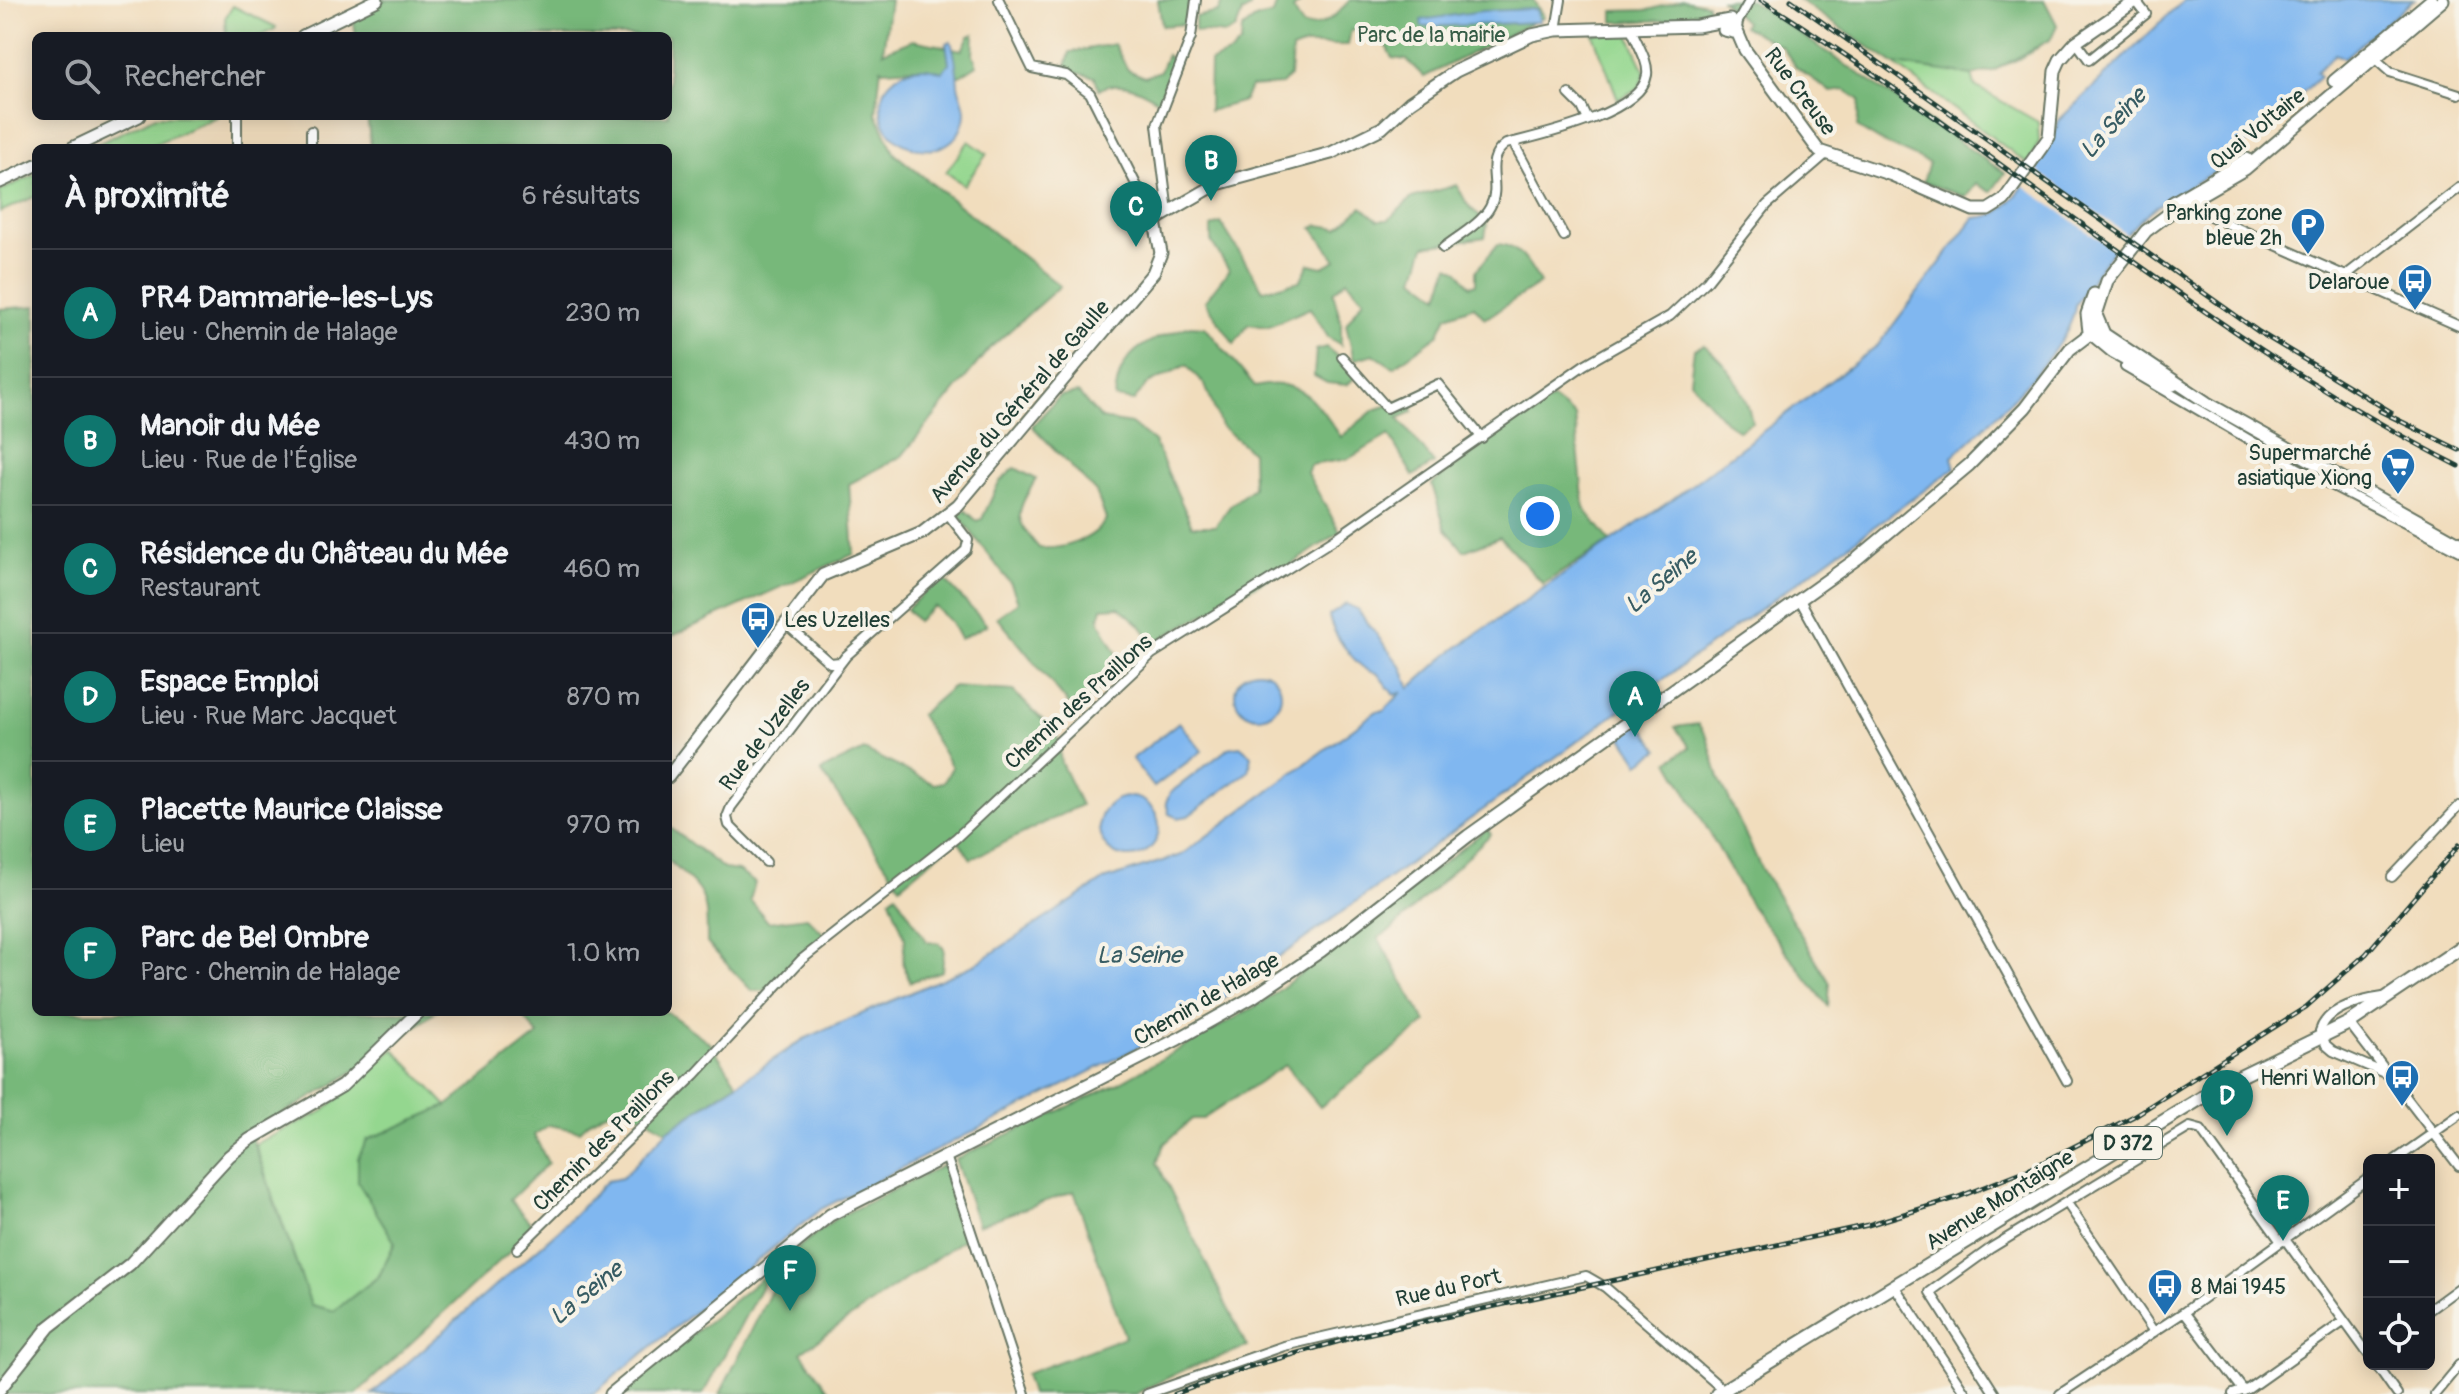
<!DOCTYPE html>
<html lang="fr">
<meta charset="utf-8">
<style>
body{margin:0;font-family:Pangolin,sans-serif;background:#20242c;color:#f1f3f6}
.controls{position:absolute;right:24px;bottom:24px;display:grid;overflow:hidden;border-radius:12px;box-shadow:0 4px 20px #0003}
.controls button{width:72px;height:72px;display:grid;place-items:center;padding:0;border:0;border-bottom:2px solid #363941;background:#171b24;color:#f1f3f6;font:40px sans-serif}
.you{position:absolute;left:1540px;top:516px;width:28px;height:28px;margin:-20px;border:6px solid #fff;border-radius:50%;background:#1a73e8;box-shadow:0 0 0 12px #1a73e833}
.badge{display:grid;place-items:center;width:52px;height:52px;border-radius:50%;background:#0f766e;color:#fff;font-size:26px;font-weight:700}
.pin{position:absolute;translate:-50% -66px;filter:drop-shadow(0 2px 4px #0008)}
.pin::after{content:'';position:absolute;top:42px;width:28px;height:24px;background:inherit;clip-path:polygon(0 0,100% 0,50% 100%)}
.list{margin:0;padding:0;list-style:none}
h2{display:flex;justify-content:space-between;align-items:center;height:104px;margin:0;padding:0 32px;font-size:34px}
h2 small{font-size:26px;font-weight:400;color:#9ea1a6}
.list li{display:grid;grid-template-columns:52px 1fr auto;gap:24px;align-items:center;box-sizing:border-box;height:128px;padding:0 32px;border-top:2px solid #363941}
.list b{display:block;font-size:30px;white-space:nowrap}
.list p{margin:0;font-size:26px;white-space:nowrap;color:#9ea1a6}
.list em{font-size:26px;font-style:normal;color:#9ea1a6}
.icon{flex:none;width:44px;height:44px;fill:none;stroke:currentColor;stroke-width:2;stroke-linecap:round;stroke-linejoin:round}
.map{position:relative;flex:none;width:2459px;height:1394px;overflow:hidden}
.search{position:absolute;background:#171b24;box-shadow:0 4px 20px #0003;left:32px;top:32px;width:640px;height:88px;display:flex;align-items:center;gap:20px;box-sizing:border-box;padding:0 28px;border-radius:12px;color:#9ea1a6;font-size:30px}
.panel{position:absolute;background:#171b24;box-shadow:0 4px 20px #0003;left:32px;top:144px;width:640px;height:872px;border-radius:12px}
.map>svg:first-child{display:block}
</style>
<div class="map">
<svg width="2459" height="1394" viewBox="0 0 2459 1394">
<rect width="100%" height="100%" fill="#f7f3e8"/>
<filter id="ink" filterUnits="userSpaceOnUse"><feTurbulence type="fractalNoise" baseFrequency=".0125" numOctaves="2"/><feDisplacementMap in="SourceGraphic" scale="16" xChannelSelector="R" yChannelSelector="G"/><feConvolveMatrix kernelMatrix="1 2 1 2 8 2 1 2 1" color-interpolation-filters="sRGB"/></filter>
<filter id="wash" filterUnits="userSpaceOnUse"><feTurbulence type="fractalNoise" baseFrequency=".006" numOctaves="4" result="noise"/><feDisplacementMap in="SourceGraphic" scale="32" xChannelSelector="R" yChannelSelector="G"/><feGaussianBlur stdDeviation="1.8" result="paint"/><feColorMatrix in="noise" values="0 0 0 0 0 0 0 0 0 0 0 0 0 0 0 0 0 1.4 0 .05"/><feComposite in="paint" operator="in"/></filter>
<g filter="url(#wash)">
<rect width="100%" height="100%" fill="#f1ddbd"/>
<!-- green -->
<path fill="#94d78f" stroke="#5a8a62" stroke-width="2" d="M 2044,0 L 2057,25 C 2044,53 2002,68 1972,75 L 1975,86 L 2038,122 L 2039,142 L 2028,164 L 1894,64 L 1935,68 Z
M 233,6 L 276,27 L 275,29 L 260,36 L 226,36 L 225,18 Z
M 1593,34 L 1629,34 L 1645,72 L 1639,88 L 1618,99 Z
M 156,116 L 218,116 L 146,148 L 89,148 Z
M 969,141 L 987,154 L 964,185 L 946,172 Z
M 36,174 L 36,196 L 0,212 L 0,191 Z
M 394,1049 L 447,1106 L 367,1140 L 358,1182 L 395,1242 L 379,1276 L 334,1311 L 311,1305 L 255,1144 L 324,1111 Z"/>
<!-- forest -->
<path fill="#77b87a" stroke="#4b7a57" stroke-width="2" d="M 378,0 L 890,0 L 883,52 L 913,40 L 962,50 L 969,36 L 974,34 L 973,55 L 977,65 L 960,76 L 918,68 L 882,70 L 881,67 L 876,113 L 895,154 L 1060,286 L 989,349 L 902,456 L 849,484 L 854,554 L 668,638 L 668,148 L 371,148 L 367,116 L 668,116 L 668,36 L 356,36 L 353,15 Z
M 1158,0 L 1189,0 L 1187,24 L 1162,26 Z
M 1223,0 L 1251,0 L 1250,8 L 1242,13 L 1236,29 L 1226,34 L 1195,31 L 1195,17 L 1218,12 Z
M 1278,0 L 1304,0 L 1293,9 L 1303,26 C 1326,27 1335,16 1350,0 L 1533,0 L 1544,17 L 1424,77 L 1407,60 L 1392,58 L 1380,33 L 1351,30 L 1348,45 L 1305,45 L 1292,50 L 1290,76 L 1281,85 L 1250,87 L 1244,101 L 1209,111 L 1210,62 L 1231,53 L 1241,43 L 1242,29 L 1255,19 L 1273,14 Z
M 1683,0 L 1707,4 L 1710,19 L 1613,22 L 1613,11 L 1649,10 Z
M 1722,0 L 1750,0 L 1756,4 L 2005,173 L 1991,192 L 1976,184 L 1966,197 L 1923,182 L 1929,163 L 1882,142 L 1857,127 L 1860,100 L 1845,90 L 1831,92 L 1796,67 L 1782,47 L 1743,26 L 1745,22 Z
M 1799,0 L 2044,0 L 2057,25 L 2050,40 L 1993,71 L 1972,75 L 1894,64 Z
M 1114,44 L 1128,70 L 1145,77 L 1160,71 L 1167,55 L 1176,63 L 1159,101 C 1140,89 1119,78 1099,90 L 1095,77 L 1074,72 L 1066,66 L 1070,52 Z
M 1457,185 L 1467,204 L 1487,224 L 1485,237 L 1425,246 L 1415,278 L 1439,296 L 1449,266 L 1459,271 L 1470,286 L 1476,284 L 1476,271 L 1498,244 C 1520,246 1530,265 1540,283 L 1485,319 L 1474,306 L 1447,316 L 1438,335 L 1393,367 L 1373,354 L 1354,360 L 1346,324 L 1364,299 L 1347,280 L 1333,292 L 1341,322 L 1341,345 L 1328,337 L 1310,308 L 1267,327 L 1249,324 L 1234,344 L 1205,301 L 1229,270 L 1211,241 L 1211,227 L 1221,223 L 1263,290 L 1300,281 L 1309,264 L 1323,267 L 1336,260 L 1313,228 L 1318,225 L 1338,228 L 1362,207 L 1378,220 L 1388,220 L 1412,198 Z
M 36,306 L 36,1012 L 435,1012 C 371,1061 323,1096 249,1130 L 311,1305 L 334,1311 L 379,1276 L 395,1243 L 358,1182 L 358,1158 L 367,1140 L 447,1106 L 538,1035 L 520,1012 L 667,1012 L 710,1043 L 737,1083 L 667,1131 C 632,1108 613,1097 580,1131 L 549,1125 L 534,1135 L 548,1163 L 510,1200 L 535,1228 L 356,1394 L 0,1394 L 0,309 Z
M 1190,326 L 1205,327 L 1255,387 C 1302,376 1317,403 1341,437 L 1374,410 L 1410,398 L 1413,412 L 1398,418 L 1434,463 L 1413,476 L 1389,435 L 1348,459 L 1310,465 L 1307,473 L 1340,532 L 1283,570 L 1153,643 L 1139,624 L 1119,607 L 1102,608 L 1099,620 L 1124,667 L 1076,713 L 997,617 L 1018,602 L 1011,584 L 958,515 L 965,510 L 977,521 L 982,519 L 999,482 L 1015,468 L 1036,479 C 1016,514 1012,516 1039,548 C 1062,550 1095,540 1106,519 L 1096,492 L 1032,426 L 1060,396 L 1078,393 L 1101,419 L 1131,424 L 1154,442 L 1192,526 L 1215,526 L 1231,505 L 1253,488 L 1252,452 L 1221,426 L 1205,385 L 1186,365 L 1146,385 L 1134,401 L 1115,398 C 1119,348 1148,341 1190,326 Z
M 1704,345 C 1728,364 1746,391 1752,422 L 1738,430 L 1725,421 L 1690,381 L 1694,349 Z
M 1326,347 L 1359,374 L 1347,385 L 1327,383 L 1314,376 L 1316,350 Z
M 1553,399 L 1575,416 L 1584,508 L 1610,541 L 1543,584 L 1500,537 L 1464,551 L 1445,528 L 1432,484 L 1528,410 Z
M 942,577 L 987,625 L 960,639 L 951,622 L 934,606 L 917,621 L 906,609 Z
M 952,687 L 1013,691 L 1057,734 L 1061,763 L 1081,805 L 971,859 L 957,839 L 900,886 L 821,771 L 864,750 L 934,784 L 944,782 L 952,767 L 920,715 Z
M 1698,724 L 1707,737 L 1719,778 L 1761,868 L 1830,983 L 1828,1006 L 1751,906 L 1669,761 L 1690,747 L 1675,727 Z
M 668,826 L 724,869 L 738,871 L 755,883 L 750,900 L 768,922 L 807,917 L 825,935 L 765,991 L 752,991 L 707,943 C 707,892 705,894 668,860 Z
M 1487,829 L 1491,834 L 1391,930 L 1378,938 L 1426,1023 L 1320,1107 L 1285,1065 L 1203,1119 L 1192,1119 L 1164,1144 L 1157,1163 L 1247,1347 L 1186,1369 L 1135,1394 L 1031,1394 L 1025,1374 L 1125,1337 L 1074,1191 L 978,1225 L 955,1159 L 1115,1085 L 1265,1001 Z
M 896,894 L 927,942 L 939,943 L 944,949 L 942,971 L 910,982 L 903,963 L 905,938 L 890,899 Z
M 944,1165 L 965,1238 L 801,1352 L 831,1394 L 720,1394 L 789,1255 L 836,1218 Z
M 770,1271 L 703,1394 L 620,1394 Z"/>
<!-- water -->
<path fill="#80b7f0" stroke="#507a92" stroke-width="2" d="M 2184,0 L 2414,0 L 2344,58 L 2335,54 L 2316,72 L 2320,77 L 2242,147 C 2225,173 2176,190 2150,211 C 2119,237 2097,272 2075,305 C 2074,346 1984,428 1952,457 L 1955,468 L 1194,1019 L 821,1209 L 593,1394 L 372,1394 L 560,1229 L 607,1181 L 622,1178 L 667,1131 L 804,1039 L 974,965 L 1104,880 L 1181,855 L 1377,711 L 1384,711 L 1403,691 L 1394,695 L 1377,673 C 1358,672 1332,633 1329,616 L 1346,604 L 1357,609 L 1402,668 L 1410,688 L 1448,654 L 1670,501 L 1878,345 L 1974,218 C 1982,217 1991,217 1998,212 C 2018,200 2055,144 2058,121 Z
M 1536,9 L 1540,22 L 1422,27 L 1421,20 L 1482,11 Z
M 951,41 C 956,58 957,68 958,84 C 959,96 968,105 964,120 C 952,172 864,151 884,90 C 898,69 919,63 942,72 L 949,63 L 946,43 Z
M1235 694a23 23 0 1 1 46 0a23 23 0 1 1-46 0Z
M 1637,718 L 1659,750 L 1639,763 L 1618,731 Z
M 1179,722 L 1202,751 L 1154,787 L 1132,759 Z
M 1240,746 L 1252,756 L 1249,771 L 1188,816 L 1178,818 L 1169,814 L 1166,802 L 1170,793 L 1229,748 Z
M1099 827a30 30 0 1 1 60 0a30 30 0 1 1-60 0Z"/>
<!-- pier -->
<path fill="#f1ddbd" d="M 2031,166 L 2130,237 L 2116,252 L 2019,182 Z"/>
</g>
<g filter="url(#ink)">
<g fill="none" stroke-linecap="round" stroke-linejoin="round">
<!-- street casing -->
<g stroke="#687564" stroke-width="12">
<path id="street" d="M 999,0 L 1032,68 L 1066,75 L 1090,93 L 1155,222
M 1736,25 L 1750,0
M 1556,30 L 1561,0
M 2076,42 L 2089,60 L 2146,14 L 2136,1
M 2371,55 L 2390,72 L 2459,94
M 1569,94 L 1582,107 L 1588,120
M 311,131 L 311,148
M 1513,142 L 1564,236
M 237,148 L 237,116
M 2189,195 L 2196,207 L 2210,216 L 2459,326
M 1168,212 L 1157,125 L 1191,37 L 1196,0
M 1443,248 C 1458,236 1481,224 1490,207 C 1503,183 1481,162 1506,144 C 1537,136 1641,114 1647,75 C 1649,61 1636,42 1631,28
M 2345,276 L 2459,188
M 1342,357 L 1387,408 L 1438,384 L 1482,438
M 2129,358 L 2125,367 L 2296,467 L 2459,551
M 1800,600 L 2067,1081
M 785,623 L 830,663 L 840,662
M 766,862 L 729,825 L 727,817 L 731,807 L 846,656 L 966,550 L 968,540 L 948,514
M 2392,877 L 2459,806
M 2383,997 C 2361,1000 2327,1007 2320,1031 L 2326,1045 L 2333,1051 L 2389,1075
M 2349,1023 L 2459,1166
M 946,1156 L 1025,1394
M 2395,1160 L 2459,1115
M 2067,1203 L 2154,1332
M 517,1249 L 695,1075 L 801,960 L 956,838 L 1152,654 L 1339,536 L 1584,365 L 1670,316 L 1707,281 L 1767,205 L 1825,155
M 1895,1287 L 1966,1394
M 2429,1310 L 2459,1288
M 2184,1312 L 2244,1391
M 2376,1364 L 2397,1394
M 1147,1394 L 1284,1346 L 1586,1276 L 1605,1287 L 1727,1393
M 1995,1394 L 1930,1292 L 1991,1248 L 2190,1127 L 2201,1130 L 2279,1239 L 2287,1242 L 2369,1355
M 2060,1394 L 2184,1312 L 2369,1178
M 2233,1394 L 2248,1389 L 2343,1322
M 2435,1394 L 2459,1365"/>
</g>
<!-- secondary casing -->
<g stroke="#687564" stroke-width="15">
<path id="secondary" d="M 1736,29 L 1745,50 L 1819,151 L 1892,175 L 1973,210 L 1988,210 L 2004,200 L 2049,137 L 2055,71 L 2060,60 L 2076,42 L 2137,0
M 303,36 L 377,0
M 2334,81 L 2431,0
M 72,148 L 139,116
M 0,182 L 36,165
M 2172,203 L 2247,159
M 2089,332 L 2087,314 L 2094,294
M 2089,332 L 2113,352 L 2173,385
M 2202,400 L 2459,543
M 2206,402 L 2104,334 L 2096,315 L 2107,281 L 2146,231 L 2174,210 L 2245,169 L 2443,0
M 668,777 L 823,575 L 922,533 L 958,505 L 1153,273 L 1161,253 L 1155,222 L 1160,217 L 1217,184 L 1331,153 L 1382,128 L 1410,102 L 1456,71 L 1532,35 L 1556,30 L 1697,26 L 1730,20 L 1736,25 L 1733,32 L 1724,30 L 1727,21
M 0,1389 L 49,1327 L 130,1264 L 229,1156 L 249,1140 L 342,1086 L 418,1012
M 611,1394 L 830,1215 L 1178,1039 L 1253,997 L 1321,951 L 1468,836 L 1858,558 L 1969,465 L 2025,408 L 2070,349 L 2099,327"/>
</g>
<!-- primary casing -->
<g stroke="#687564" stroke-width="16">
<path id="primary" d="M 1717,1394 L 2226,1083 L 2349,1023 L 2459,949"/>
</g>
<!-- street -->
<use href="#street" stroke="#fff" stroke-width="8"/>
<!-- secondary -->
<use href="#secondary" stroke="#fff" stroke-width="11"/>
<!-- primary -->
<use href="#primary" stroke="#fff" stroke-width="12"/>
<!-- rail casing -->
<g stroke="#1f3d34" stroke-width="5">
<path id="rail" d="M 1761,0 C 1998,148 2209,339 2459,466
M 1791,0 L 2259,332 L 2391,412
M 2380,411 L 2459,450
M 1175,1394 L 1248,1367 L 1358,1336 L 1868,1225 L 1956,1198 L 2032,1168 L 2134,1116 L 2306,1007 L 2366,954 L 2459,845"/>
</g>
<!-- rail -->
<use href="#rail" stroke="#f7f3e8" stroke-width="2" stroke-dasharray="6" stroke-linecap="butt"/>
</g>
</g>
<!-- icons -->
<defs>
<g id="parking-pin" transform="scale(1.8)"><path d="M0 17L-7.5 6A9.5 9.5 0 1 1 7.5 6Z" fill="#1f6fb2" stroke="#f7f3e8"/><path d="M-3.5-5.5H1a3.5 3.5 0 0 1 0 7H-1V5.5H-3.5ZM-1-3.4V-.6H.8a1.4 1.4 0 0 0 0-2.8Z" fill="#fff"/></g>
<g id="bus-pin" transform="scale(1.8)"><path d="M0 17L-7.5 6A9.5 9.5 0 1 1 7.5 6Z" fill="#1f6fb2" stroke="#f7f3e8"/><path d="M-5-6H5V4H4V6H2V4H-2V6H-4V4H-5ZM-3.5-4V0h7V-4ZM-3.5 1.2v1.5H-2V1.2ZM2 1.2v1.5H3.5V1.2Z" fill="#fff"/></g>
<g id="supermarket-pin" transform="scale(1.8)"><path d="M0 17L-7.5 6A9.5 9.5 0 1 1 7.5 6Z" fill="#1f6fb2" stroke="#f7f3e8"/><path d="M-6-5.5h2.5l.6 2H6L4.5 2H-2.5L-4.4-4H-6ZM-1.5 3.2a1.3 1.3 0 1 0 .1 0ZM3 3.2a1.3 1.3 0 1 0 .1 0Z" fill="#fff"/></g>
</defs>
<g fill-rule="evenodd">
<use href="#parking-pin" x="2308" y="225"/>
<use href="#bus-pin" x="2415" y="281"/>
<use href="#supermarket-pin" x="2398" y="465"/>
<use href="#bus-pin" x="758" y="619"/>
<use href="#bus-pin" x="2402" y="1077"/>
<use href="#bus-pin" x="2165" y="1286"/>
</g>
<g text-anchor="middle" stroke-width="8" stroke-linejoin="round" paint-order="stroke">
<!-- shield labels -->
<rect fill="#f7f3e8" stroke="#60746a" stroke-width="2" x="2094" y="1127" width="68" height="32" rx="6"/>
<g font-size="20" font-weight="bold" fill="#1f3d34">
<text x="2128" y="1150">D 372</text>
</g>
<!-- park labels -->
<g font-size="22" fill="#365c46" stroke="#f7f3e8">
<text x="1431" y="42">Parc de la mairie</text>
</g>
<!-- street labels -->
<g font-size="22" fill="#1f3d34" stroke="#f7f3e8">
<text transform="translate(1801 91) rotate(53)" y="8">Rue Creuse</text>
<text transform="translate(2257 128) rotate(-39)" y="8">Quai Voltaire</text>
<text transform="translate(1019 401) rotate(-49)" y="8">Avenue du Général de Gaulle</text>
<text transform="translate(1078 701) rotate(-42)" y="8">Chemin des Praillons</text>
<text transform="translate(764 734) rotate(-53)" y="8">Rue de Uzelles</text>
<text transform="translate(1206 998) rotate(-30)" y="8">Chemin de Halage</text>
<text transform="translate(603 1140) rotate(-45)" y="8">Chemin des Praillons</text>
<text transform="translate(1999 1199) rotate(-32)" y="8">Avenue Montaigne</text>
<text transform="translate(1448 1287) rotate(-13)" y="8">Rue du Port</text>
</g>
<!-- poi labels -->
<g font-size="22" fill="#1f3d34" stroke="#f7f3e8" text-anchor="end">
<text x="2282" y="220">Parking zone<tspan x="2282" dy="25">bleue 2h</tspan></text>
<text x="2389" y="289">Delaroue</text>
<text x="2372" y="460">Supermarché<tspan x="2372" dy="25">asiatique Xiong</tspan></text>
<text x="784" y="627" text-anchor="start">Les Uzelles</text>
<text x="2376" y="1085">Henri Wallon</text>
<text x="2191" y="1294" text-anchor="start">8 Mai 1945</text>
</g>
<!-- water labels -->
<g font-size="24" font-style="italic" fill="#375c63" stroke="#f7f3e8">
<text transform="translate(2113 123) rotate(-48)" y="8">La Seine</text>
<text transform="translate(1661 581) rotate(-40)" y="8">La Seine</text>
<text x="1139" y="963">La Seine</text>
<text transform="translate(586 1293) rotate(-39)" y="8">La Seine</text>
</g>
</g>
</svg>
<div class="controls">
<button>+</button>
<button>−</button>
<button><svg class="icon" aria-label="locate" viewBox="0 0 24 24"><circle cx="12" cy="12" r="6"/><path d="M12 2v4M12 18v4M2 12h4M18 12h4"/></svg></button>
</div>
<div class="you"></div>
<div class="pin badge" style="left:1635px;top:737px">A</div>
<div class="pin badge" style="left:1211px;top:201px">B</div>
<div class="pin badge" style="left:1136px;top:247px">C</div>
<div class="pin badge" style="left:2227px;top:1136px">D</div>
<div class="pin badge" style="left:2283px;top:1241px">E</div>
<div class="pin badge" style="left:790px;top:1311px">F</div>
<div class="search"><svg class="icon" aria-label="search" viewBox="0 0 24 24"><circle cx="10" cy="10" r="6"/><path d="M15 15l6 6"/></svg>Rechercher</div>
<section class="panel">
<h2>À proximité<small>6 résultats</small></h2>
<ul class="list">
<li><span class="badge">A</span><div><b>PR4 Dammarie-les-Lys</b><p>Lieu · Chemin de Halage</p></div><em>230 m</em></li>
<li><span class="badge">B</span><div><b>Manoir du Mée</b><p>Lieu · Rue de l'Église</p></div><em>430 m</em></li>
<li><span class="badge">C</span><div><b>Résidence du Château du Mée</b><p>Restaurant</p></div><em>460 m</em></li>
<li><span class="badge">D</span><div><b>Espace Emploi</b><p>Lieu · Rue Marc Jacquet</p></div><em>870 m</em></li>
<li><span class="badge">E</span><div><b>Placette Maurice Claisse</b><p>Lieu</p></div><em>970 m</em></li>
<li><span class="badge">F</span><div><b>Parc de Bel Ombre</b><p>Parc · Chemin de Halage</p></div><em>1.0 km</em></li>
</ul>
</section>
</div>
